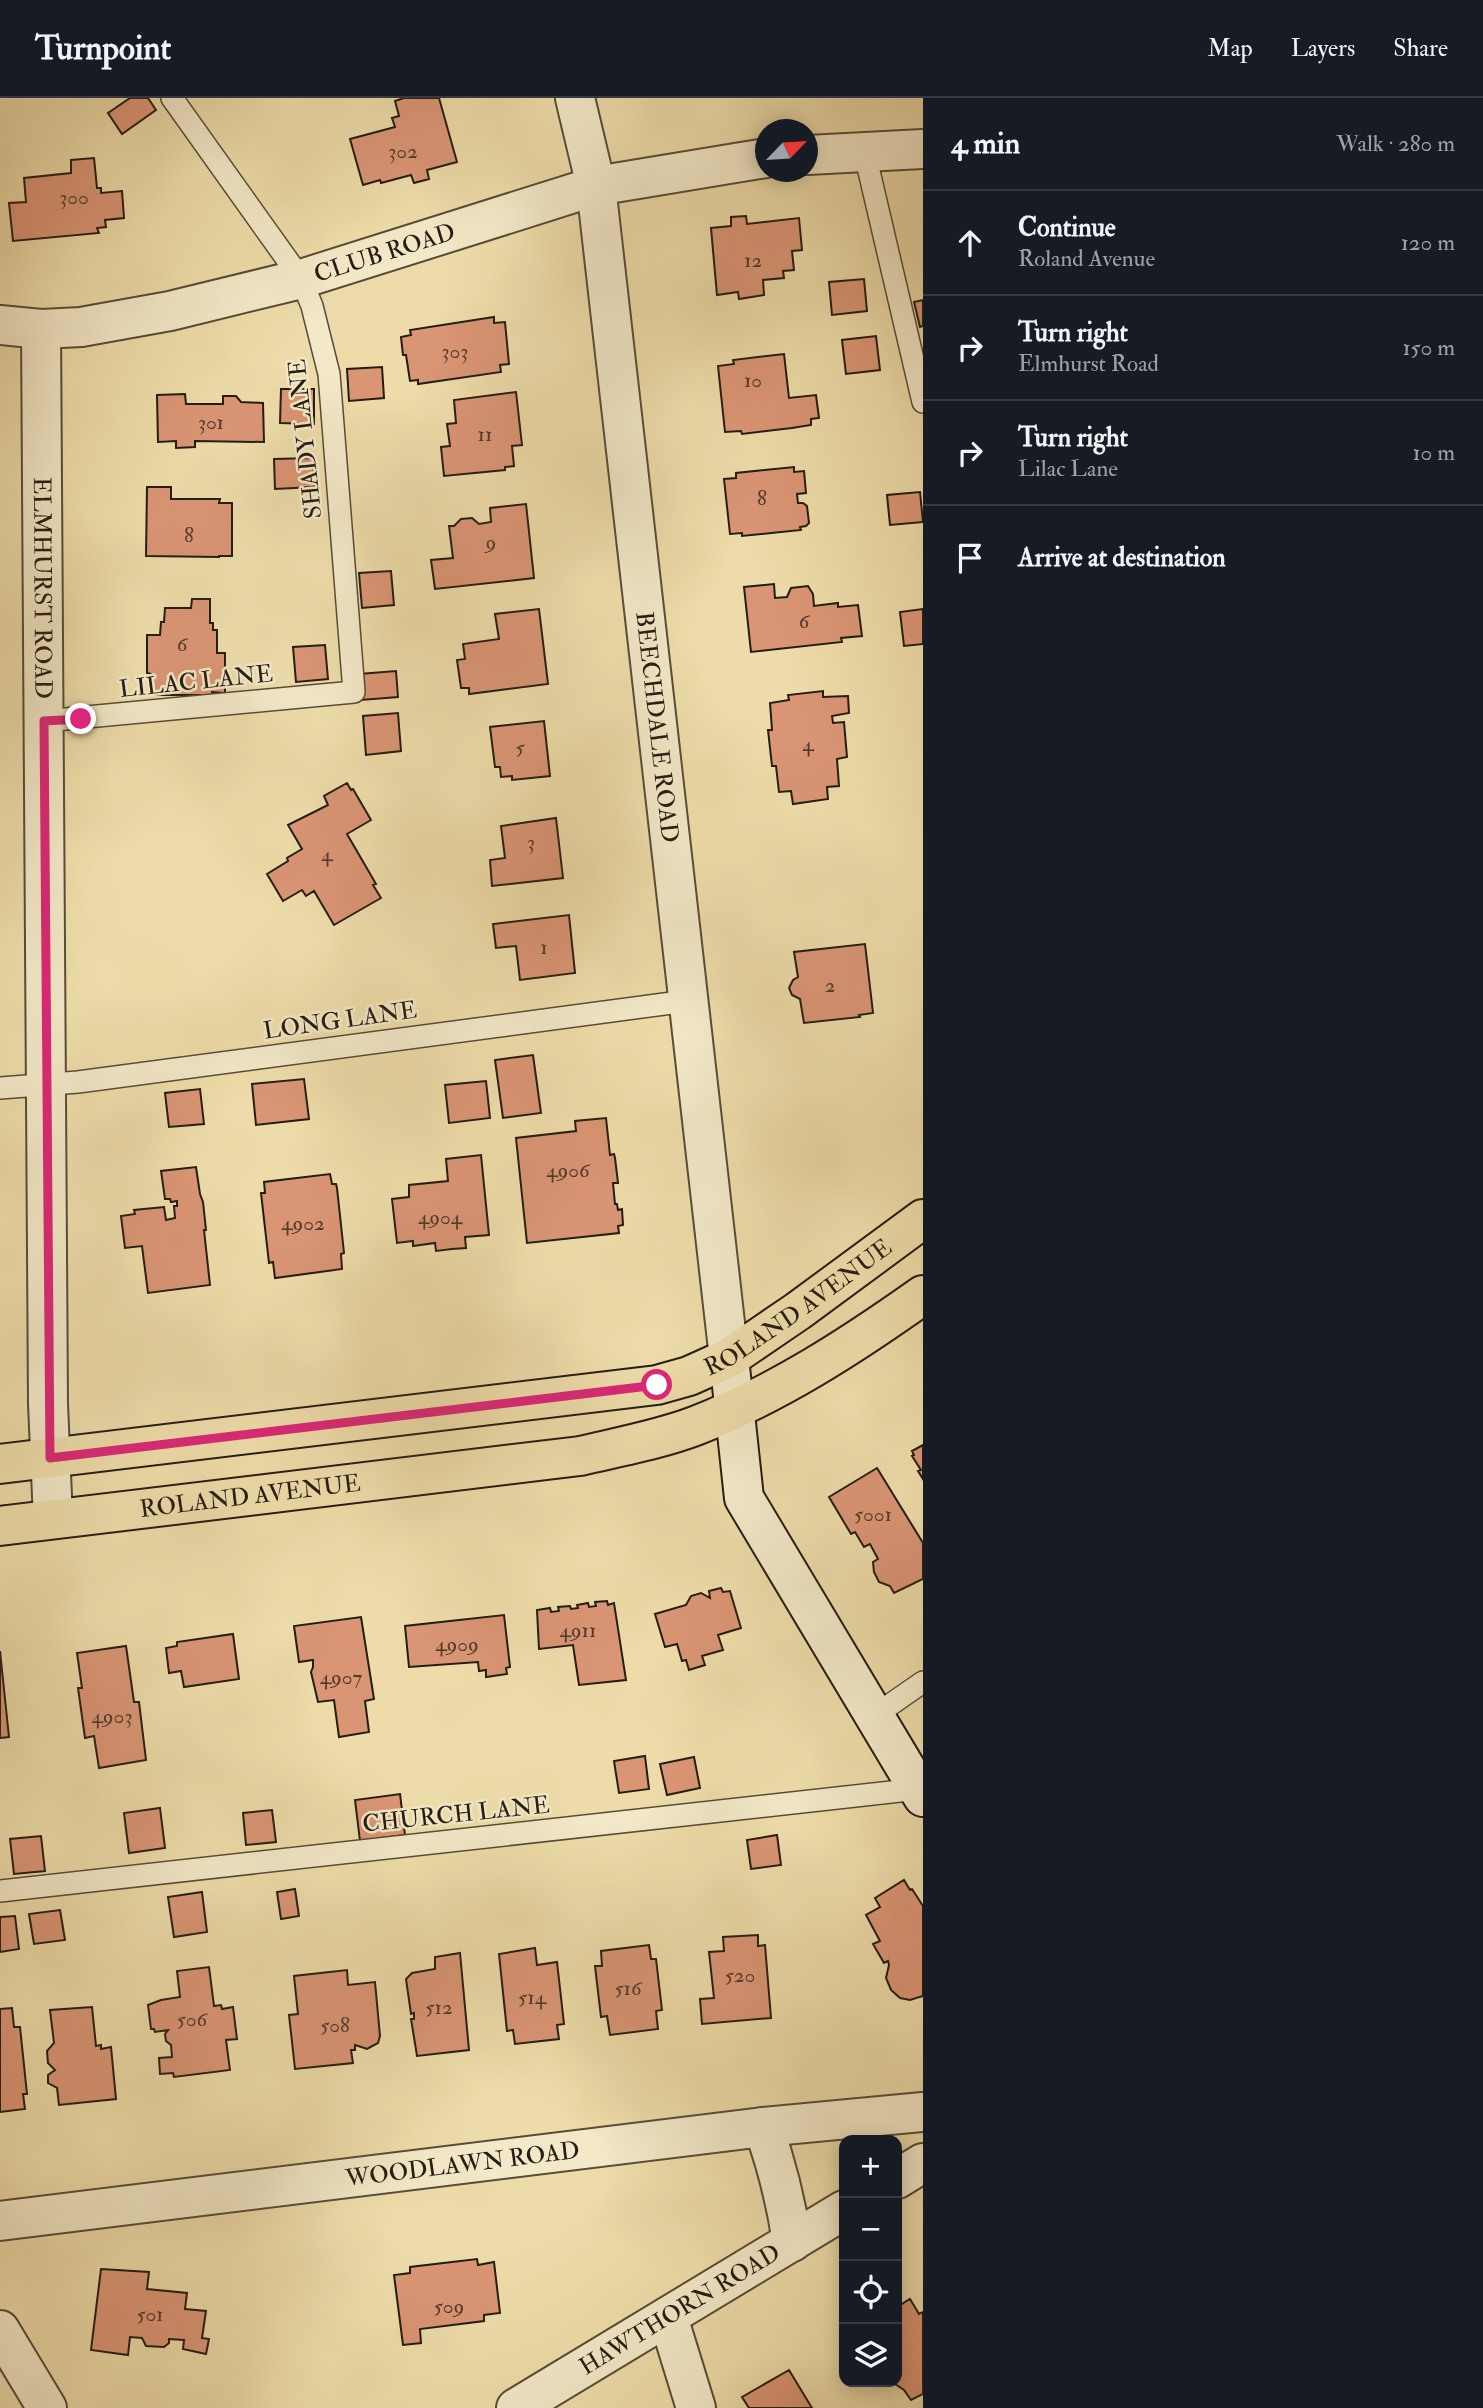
<!DOCTYPE html>
<meta charset="utf-8">
<style>
body{margin:0;font-family:"IM FELL Double Pica",serif;background:#20242c;color:#f1f3f6}
.controls{position:absolute;right:21px;bottom:21px;display:grid;overflow:hidden;border-radius:14px;box-shadow:0 4px 18px #0003}
.controls button{width:63px;height:63px;display:grid;place-items:center;padding:0;border:0;border-bottom:2px solid #363941;background:#171b24;color:#f1f3f6;font:35px sans-serif}
.compass{position:absolute;left:755px;top:21px;width:63px;height:63px;border-radius:50%;background:#171b24;box-shadow:0 4px 18px #0003;rotate:65deg}
.stop{position:absolute;width:21px;height:21px;margin:-16px;border:5px solid #db2777;border-radius:50%;background:#fff}
.stop.end{background:#db2777;border-color:#fff;box-shadow:0 2px 7px #0008}
.list{margin:0;padding:0;list-style:none}
h2{display:flex;justify-content:space-between;align-items:center;height:91px;margin:0;padding:0 28px;font-size:30px}
h2 small{font-size:23px;font-weight:400;color:#9ea1a6}
.list li{display:grid;grid-template-columns:46px 1fr auto;gap:21px;align-items:center;box-sizing:border-box;height:105px;padding:0 28px;border-top:2px solid #363941}
.list b{display:block;font-size:26px;white-space:nowrap}
.list p{margin:0;font-size:23px;white-space:nowrap;color:#9ea1a6}
.list em{font-size:23px;font-style:normal;color:#9ea1a6}
.icon{flex:none;width:38px;height:38px;fill:none;stroke:currentColor;stroke-width:2;stroke-linecap:round;stroke-linejoin:round}
.map{position:relative;flex:none;width:923px;height:2310px;overflow:hidden}
header{display:flex;align-items:center;gap:42px;box-sizing:border-box;height:98px;padding:0 35px;background:#171b24;border-bottom:2px solid #363941}
header strong{font-size:33px}
nav{display:flex;gap:38px;margin-inline-start:auto;font-size:24px}
main{display:flex}
aside{flex:1;background:#171b24}
.map>svg:first-child{display:block}
</style>
<header>
<strong>Turnpoint</strong>
<nav><a>Map</a><a>Layers</a><a>Share</a></nav>
</header>
<main>
<div class="map">
<svg width="923" height="2310" viewBox="0 0 923 2310">
<rect width="100%" height="100%" fill="#eddca9"/>
<filter id="stains"><feTurbulence type="fractalNoise" baseFrequency=".00286" numOctaves="4"/><feColorMatrix values="0 0 0 0 .2 0 0 0 0 .09 0 0 0 0 .02 0 0 0 .5 -.17"/></filter>
<radialGradient id="worn" r=".72"><stop offset=".6" stop-color="#630" stop-opacity="0"/><stop offset="1" stop-color="#630" stop-opacity=".3"/></radialGradient>
<!-- building -->
<path fill="#da9575" stroke="#241d13" stroke-width="2" d="M 130,0 L 148,0 L 156,12 L 122,36 L 108,15 Z
M 439,0 L 457,64 L 427,72 L 429,81 L 414,85 L 411,77 L 381,85 L 380,82 L 363,87 L 350,41 L 395,29 L 392,20 L 399,18 L 395,3 L 404,0 Z
M 94,60 L 97,90 L 101,90 L 101,95 L 122,93 L 124,120 L 105,122 L 106,129 L 97,130 L 99,135 L 13,143 L 9,105 L 26,104 L 24,80 L 71,75 L 71,62 Z
M 746,118 L 747,126 L 799,120 L 802,152 L 792,153 L 794,172 L 783,173 L 784,180 L 763,182 L 764,197 L 739,201 L 738,194 L 717,197 L 711,130 L 731,128 L 731,119 Z
M 864,181 L 867,213 L 832,217 L 829,184 Z
M 923,202 L 923,228 L 920,229 L 914,204 Z
M 494,219 L 494,225 L 505,224 L 509,266 L 500,267 L 501,274 L 418,286 L 418,282 L 410,283 L 406,257 L 403,257 L 401,239 L 411,237 L 410,232 Z
M 876,238 L 880,272 L 846,276 L 842,242 Z
M 784,256 L 789,300 L 816,297 L 819,320 L 811,321 L 811,327 L 792,330 L 742,336 L 741,333 L 725,334 L 718,268 L 734,266 L 733,262 Z
M 382,269 L 384,300 L 349,303 L 347,271 Z
M 281,291 L 314,291 L 314,326 L 280,325 Z
M 516,294 L 522,347 L 512,348 L 514,368 L 505,369 L 505,372 L 444,378 L 441,349 L 450,348 L 447,326 L 456,325 L 454,302 Z
M 185,296 L 186,306 L 223,306 L 223,298 L 236,298 L 241,304 L 263,305 L 264,344 L 195,343 L 195,349 L 176,350 L 176,343 L 158,344 L 157,297 Z
M 313,360 L 314,389 L 275,391 L 274,361 Z
M 794,369 L 794,374 L 804,373 L 806,395 L 797,396 L 798,405 L 803,405 L 807,408 L 809,425 L 806,428 L 800,429 L 801,432 L 742,438 L 742,435 L 730,436 L 724,381 L 736,380 L 736,375 Z
M 147,389 L 171,389 L 171,401 L 220,401 L 219,405 L 232,405 L 232,458 L 219,458 L 219,459 L 146,458 Z
M 920,394 L 923,424 L 890,427 L 887,397 Z
M 526,406 L 534,480 L 435,491 L 431,462 L 453,460 L 449,428 L 454,428 L 461,421 L 472,420 L 479,426 L 491,424 L 490,410 Z
M 391,473 L 394,507 L 362,510 L 359,475 Z
M 774,486 L 775,500 L 787,499 L 791,490 L 808,488 L 813,496 L 814,508 L 838,505 L 838,509 L 858,507 L 862,538 L 841,540 L 842,544 L 751,554 L 744,489 Z
M 192,501 L 210,501 L 210,525 L 213,525 L 213,532 L 217,532 L 217,555 L 225,555 L 225,595 L 212,594 L 212,597 L 151,597 L 151,576 L 147,575 L 147,537 L 160,537 L 161,524 L 164,524 L 165,510 L 191,510 Z
M 539,511 L 548,586 L 469,596 L 469,590 L 461,590 L 457,562 L 465,561 L 463,546 L 499,541 L 495,516 Z
M 923,511 L 923,546 L 904,548 L 900,514 Z
M 325,547 L 328,581 L 296,584 L 293,549 Z
M 396,573 L 398,599 L 361,602 L 359,576 Z
M 823,593 L 823,599 L 848,598 L 849,615 L 832,618 L 833,625 L 844,624 L 847,659 L 837,661 L 839,688 L 827,689 L 828,701 L 793,706 L 791,693 L 779,694 L 776,668 L 772,668 L 768,632 L 772,632 L 770,605 L 789,602 L 788,597 Z
M 398,615 L 401,653 L 366,657 L 363,618 Z
M 544,623 L 550,678 L 512,682 L 512,678 L 501,679 L 500,669 L 495,669 L 490,629 Z
M 347,685 L 351,692 L 353,691 L 371,722 L 347,736 L 376,786 L 373,787 L 381,800 L 334,827 L 314,793 L 306,798 L 302,792 L 283,803 L 267,776 L 288,763 L 287,760 L 302,751 L 288,727 L 328,707 L 324,698 Z
M 556,720 L 563,780 L 492,788 L 490,762 L 505,760 L 501,728 Z
M 569,817 L 575,875 L 520,882 L 516,848 L 496,850 L 493,826 Z
M 865,846 L 873,915 L 859,917 L 860,919 L 804,925 L 800,901 L 792,897 L 789,890 L 793,882 L 798,879 L 794,854 Z
M 533,957 L 541,1015 L 503,1020 L 495,962 Z
M 304,981 L 309,1021 L 256,1027 L 252,986 Z
M 486,983 L 490,1020 L 449,1025 L 445,987 Z
M 200,991 L 204,1026 L 169,1029 L 165,995 Z
M 606,1020 L 610,1057 L 614,1056 L 615,1060 L 618,1085 L 613,1085 L 615,1106 L 617,1106 L 618,1112 L 622,1111 L 623,1127 L 618,1128 L 619,1135 L 527,1145 L 516,1040 L 576,1033 L 575,1023 Z
M 481,1057 L 489,1137 L 465,1139 L 466,1150 L 452,1151 L 436,1153 L 435,1145 L 413,1148 L 413,1143 L 397,1145 L 392,1101 L 409,1099 L 409,1087 L 448,1083 L 446,1061 Z
M 196,1069 L 200,1096 L 203,1104 L 206,1132 L 204,1132 L 210,1187 L 148,1195 L 142,1148 L 125,1150 L 121,1118 L 135,1116 L 134,1112 L 164,1109 L 166,1122 L 175,1120 L 174,1108 L 177,1108 L 177,1103 L 171,1104 L 170,1101 L 165,1101 L 161,1073 Z
M 330,1076 L 332,1086 L 336,1086 L 337,1090 L 344,1155 L 341,1156 L 342,1171 L 275,1180 L 273,1164 L 269,1165 L 261,1095 L 265,1095 L 264,1084 Z
M 923,1347 L 923,1381 L 918,1373 L 921,1372 L 912,1358 L 914,1357 L 912,1353 Z
M 877,1370 L 923,1445 L 923,1481 L 894,1495 L 890,1488 L 879,1484 L 874,1474 L 873,1464 L 878,1461 L 870,1446 L 864,1449 L 855,1434 L 851,1436 L 829,1399 Z
M 721,1490 L 723,1494 L 730,1493 L 741,1530 L 718,1537 L 723,1552 L 702,1558 L 705,1567 L 689,1572 L 686,1562 L 682,1563 L 677,1546 L 665,1549 L 655,1516 L 686,1507 L 691,1498 L 701,1495 L 710,1500 L 709,1493 Z
M 607,1503 L 608,1507 L 614,1505 L 626,1582 L 579,1587 L 573,1547 L 539,1551 L 537,1512 L 550,1510 L 551,1514 L 559,1513 L 558,1509 L 570,1508 L 571,1511 L 578,1510 L 577,1507 L 588,1505 L 589,1509 L 596,1508 L 595,1504 Z
M 504,1517 L 510,1569 L 506,1570 L 507,1576 L 486,1579 L 486,1572 L 479,1573 L 478,1564 L 409,1569 L 405,1528 Z
M 361,1519 L 374,1601 L 365,1603 L 369,1634 L 339,1639 L 334,1602 L 318,1604 L 311,1574 L 313,1569 L 313,1562 L 299,1564 L 294,1528 Z
M 233,1536 L 239,1581 L 184,1589 L 181,1573 L 169,1575 L 166,1550 L 177,1548 L 177,1544 Z
M 126,1548 L 134,1604 L 139,1604 L 146,1662 L 99,1670 L 94,1638 L 85,1640 L 78,1590 L 82,1590 L 77,1555 Z
M 0,1553 L 9,1639 L 0,1640 Z
M 645,1658 L 649,1691 L 619,1695 L 614,1663 Z
M 694,1659 L 700,1690 L 667,1697 L 660,1666 Z
M 400,1696 L 405,1737 L 360,1743 L 355,1702 Z
M 160,1710 L 165,1750 L 129,1755 L 124,1715 Z
M 272,1712 L 276,1744 L 246,1747 L 243,1715 Z
M 777,1737 L 781,1767 L 751,1771 L 747,1742 Z
M 41,1738 L 45,1773 L 14,1776 L 10,1741 Z
M 904,1782 L 910,1792 L 912,1791 L 923,1808 L 923,1898 L 910,1902 L 900,1900 L 891,1892 L 886,1880 L 889,1867 L 888,1863 L 884,1865 L 873,1846 L 880,1843 L 866,1817 L 880,1809 L 875,1800 Z
M 295,1791 L 299,1818 L 281,1821 L 277,1794 Z
M 202,1794 L 207,1834 L 174,1839 L 168,1799 Z
M 60,1812 L 65,1842 L 34,1846 L 29,1816 Z
M 15,1818 L 19,1851 L 0,1854 L 0,1819 Z
M 758,1837 L 758,1848 L 765,1847 L 771,1920 L 702,1926 L 700,1901 L 714,1900 L 709,1854 L 724,1853 L 723,1839 Z
M 649,1847 L 651,1861 L 656,1861 L 662,1912 L 656,1913 L 658,1931 L 610,1937 L 607,1918 L 601,1919 L 595,1868 L 602,1868 L 601,1853 Z
M 535,1850 L 537,1867 L 557,1864 L 564,1926 L 557,1927 L 559,1941 L 515,1946 L 513,1932 L 507,1933 L 499,1856 Z
M 460,1855 L 469,1952 L 417,1958 L 411,1921 L 414,1921 L 414,1915 L 411,1916 L 406,1881 L 412,1875 L 435,1871 L 435,1859 Z
M 209,1869 L 214,1908 L 221,1907 L 222,1911 L 233,1909 L 237,1941 L 226,1942 L 230,1972 L 174,1979 L 173,1975 L 160,1976 L 159,1960 L 172,1959 L 171,1947 L 166,1943 L 165,1936 L 168,1932 L 155,1934 L 154,1931 L 151,1931 L 148,1907 L 161,1902 L 180,1899 L 177,1873 Z
M 347,1872 L 348,1887 L 375,1884 L 380,1938 L 378,1945 L 367,1951 L 355,1947 L 355,1952 L 351,1952 L 353,1965 L 295,1971 L 289,1917 L 298,1916 L 294,1878 Z
M 92,1909 L 96,1948 L 101,1947 L 101,1951 L 111,1949 L 116,2001 L 59,2007 L 57,1990 L 48,1985 L 48,1977 L 55,1972 L 48,1965 L 47,1953 L 54,1945 L 50,1912 Z
M 12,1910 L 14,1929 L 20,1929 L 27,1996 L 23,1996 L 25,2011 L 0,2014 L 0,1911 Z
M 477,2161 L 478,2167 L 494,2164 L 500,2215 L 484,2217 L 484,2223 L 420,2231 L 421,2245 L 403,2247 L 394,2177 L 410,2175 L 410,2169 Z
M 101,2171 L 149,2174 L 147,2191 L 187,2195 L 185,2211 L 206,2213 L 202,2240 L 209,2241 L 206,2256 L 183,2251 L 184,2242 L 169,2241 L 169,2245 L 164,2249 L 146,2248 L 142,2240 L 130,2239 L 128,2257 L 91,2252 Z
M 910,2201 L 919,2216 L 923,2214 L 923,2296 L 911,2302 L 904,2292 L 892,2284 L 897,2284 L 897,2209 Z
M 789,2272 L 812,2310 L 749,2310 L 742,2299 Z"/>
<g fill="none" stroke-linecap="round" stroke-linejoin="round">
<!-- lane casing -->
<g stroke="#564d38" stroke-width="24">
<path id="lane" d="M 864,52 L 923,304
M 44,623 L 354,594 L 329,276 L 312,208 L 301,181 L 172,0
M 0,990 L 78,984 L 687,903
M 874,1618 L 923,1584
M 0,1793 L 918,1691"/>
</g>
<!-- street casing -->
<g stroke="#564d38" stroke-width="42">
<g id="street">
<path id="s1" d="M 575,0 L 596,88 L 729,1260"/>
<path d="M 808,57 L 923,51"/>
<path id="s2" d="M 0,227 L 41,231 L 81,229 L 170,213 L 301,181 L 596,88 L 766,60"/>
<path id="s3" d="M 41,231 L 48,1306 L 53,1421"/>
<path d="M 763,2029 C 777,2067 786,2104 792,2144"/>
<path d="M 897,2081 L 923,2065"/>
<path id="s4" d="M 0,2123 L 763,2029 L 923,2014"/>
<path d="M 668,2219 L 696,2310"/>
<path d="M 0,2232 L 47,2310"/>
<path id="s5" d="M 516,2310 L 844,2112"/>
</g>
</g>
<!-- secondary casing -->
<g stroke="#241d13" stroke-width="42">
<path id="secondary" d="M 729,1260 L 744,1400 L 923,1699"/>
</g>
<!-- primary casing -->
<g stroke="#241d13" stroke-width="42">
<g id="primary">
<path id="s6" d="M 0,1366 L 657,1287 L 689,1278 L 729,1260 L 798,1213 L 923,1121"/>
<path id="s7" d="M 0,1428 L 580,1358 C 618,1349 658,1342 695,1328 C 777,1296 851,1248 923,1197"/>
</g>
</g>
<!-- lane -->
<use href="#lane" stroke="#f3e8c7" stroke-width="21"/>
<!-- street -->
<use href="#street" stroke="#f3e8c7" stroke-width="38"/>
<!-- secondary -->
<use href="#secondary" stroke="#f3e8c7" stroke-width="38"/>
<!-- primary -->
<use href="#primary" stroke="#eddca9" stroke-width="38"/>
</g>
<g fill="none" stroke-linecap="round" stroke-linejoin="round">
<!-- route -->
<path stroke="#db2777" stroke-width="9" d="M 81,621 L 44,623 L 50,1360 L 657,1287"/>
</g>
<g text-anchor="middle" stroke-width="5" stroke-linejoin="round" paint-order="stroke">
<!-- number labels -->
<g font-size="21" fill="#523b2c">
<text x="403" y="60">302</text>
<text x="74" y="106">300</text>
<text x="753" y="169">12</text>
<text x="455" y="260">303</text>
<text x="753" y="289">10</text>
<text x="211" y="331">301</text>
<text x="485" y="343">11</text>
<text x="762" y="407">8</text>
<text x="189" y="444">8</text>
<text x="491" y="451">9</text>
<text x="804" y="530">6</text>
<text x="182" y="553">6</text>
<text x="808" y="653">4</text>
<text x="520" y="656">5</text>
<text x="531" y="751">3</text>
<text x="327" y="763">4</text>
<text x="544" y="856">1</text>
<text x="830" y="894">2</text>
<text x="568" y="1079">4906</text>
<text x="440" y="1126">4904</text>
<text x="303" y="1132">4902</text>
<text x="873" y="1423">5001</text>
<text x="578" y="1539">4911</text>
<text x="457" y="1553">4909</text>
<text x="341" y="1586">4907</text>
<text x="112" y="1625">4903</text>
<text x="740" y="1884">520</text>
<text x="628" y="1897">516</text>
<text x="532" y="1906">514</text>
<text x="439" y="1916">512</text>
<text x="192" y="1928">506</text>
<text x="335" y="1934">508</text>
<text x="449" y="2215">509</text>
<text x="150" y="2223">501</text>
</g>
<!-- street labels -->
<g font-size="24" fill="#241d13" stroke="#f3e8c7">
<text dy="8" stroke="none"><textPath href="#s2" startOffset="394">CLUB ROAD</textPath></text>
<text transform="translate(305 341) rotate(-96)" y="8">SHADY LANE</text>
<text dy="8" stroke="none"><textPath href="#s3" startOffset="259">ELMHURST ROAD</textPath></text>
<text transform="translate(196 583) rotate(-6)" y="8">LILAC LANE</text>
<text dy="8" stroke="none"><textPath href="#s1" startOffset="635">BEECHDALE ROAD</textPath></text>
<text transform="translate(340 922) rotate(-8)" y="8">LONG LANE</text>
<text dy="8" stroke="none"><textPath href="#s6" startOffset="824">ROLAND AVENUE</textPath></text>
<text dy="8" stroke="none"><textPath href="#s7" startOffset="252">ROLAND AVENUE</textPath></text>
<text transform="translate(456 1716) rotate(-6)" y="8">CHURCH LANE</text>
<text dy="8" stroke="none"><textPath href="#s4" startOffset="466">WOODLAWN ROAD</textPath></text>
<text dy="8" stroke="none"><textPath href="#s5" startOffset="191">HAWTHORN ROAD</textPath></text>
</g>
</g>
<rect width="100%" height="100%" filter="url(#stains)"/>
<rect width="100%" height="100%" fill="url(#worn)"/>
</svg>
<div class="controls">
<button>+</button>
<button>−</button>
<button><svg class="icon" aria-label="locate" viewBox="0 0 24 24"><circle cx="12" cy="12" r="6"/><path d="M12 2v4M12 18v4M2 12h4M18 12h4"/></svg></button>
<button><svg class="icon" aria-label="layers" viewBox="0 0 24 24"><path d="M12 4l9 5-9 5-9-5zM3 14l9 5 9-5"/></svg></button>
</div>
<svg class="compass" viewBox="-18 -18 36 36"><path d="M0-13l5 13h-10z" fill="#e53935"/><path d="M0 13l5-13h-10z" fill="#9ea1a6"/></svg>
<div class="stop" style="left:657px;top:1287px"></div>
<div class="stop end" style="left:81px;top:621px"></div>
</div>
<aside>
<h2>4 min<small>Walk · 280 m</small></h2>
<ul class="list">
<li><svg class="icon" aria-label="ahead" viewBox="0 0 24 24"><path d="M12 20V5M6 11l6-6 6 6"/></svg><div><b>Continue</b><p>Roland Avenue</p></div><em>120 m</em></li>
<li><svg class="icon" aria-label="right" viewBox="0 0 24 24"><path d="M7 20v-9h11M14 6l5 5-5 5"/></svg><div><b>Turn right</b><p>Elmhurst Road</p></div><em>150 m</em></li>
<li><svg class="icon" aria-label="right" viewBox="0 0 24 24"><path d="M7 20v-9h11M14 6l5 5-5 5"/></svg><div><b>Turn right</b><p>Lilac Lane</p></div><em>10 m</em></li>
<li><svg class="icon" aria-label="arrive" viewBox="0 0 24 24"><path d="M6 21V4h12l-3 4 3 4H6"/></svg><div><b>Arrive at destination</b></div></li>
</ul>
</aside>
</main>
